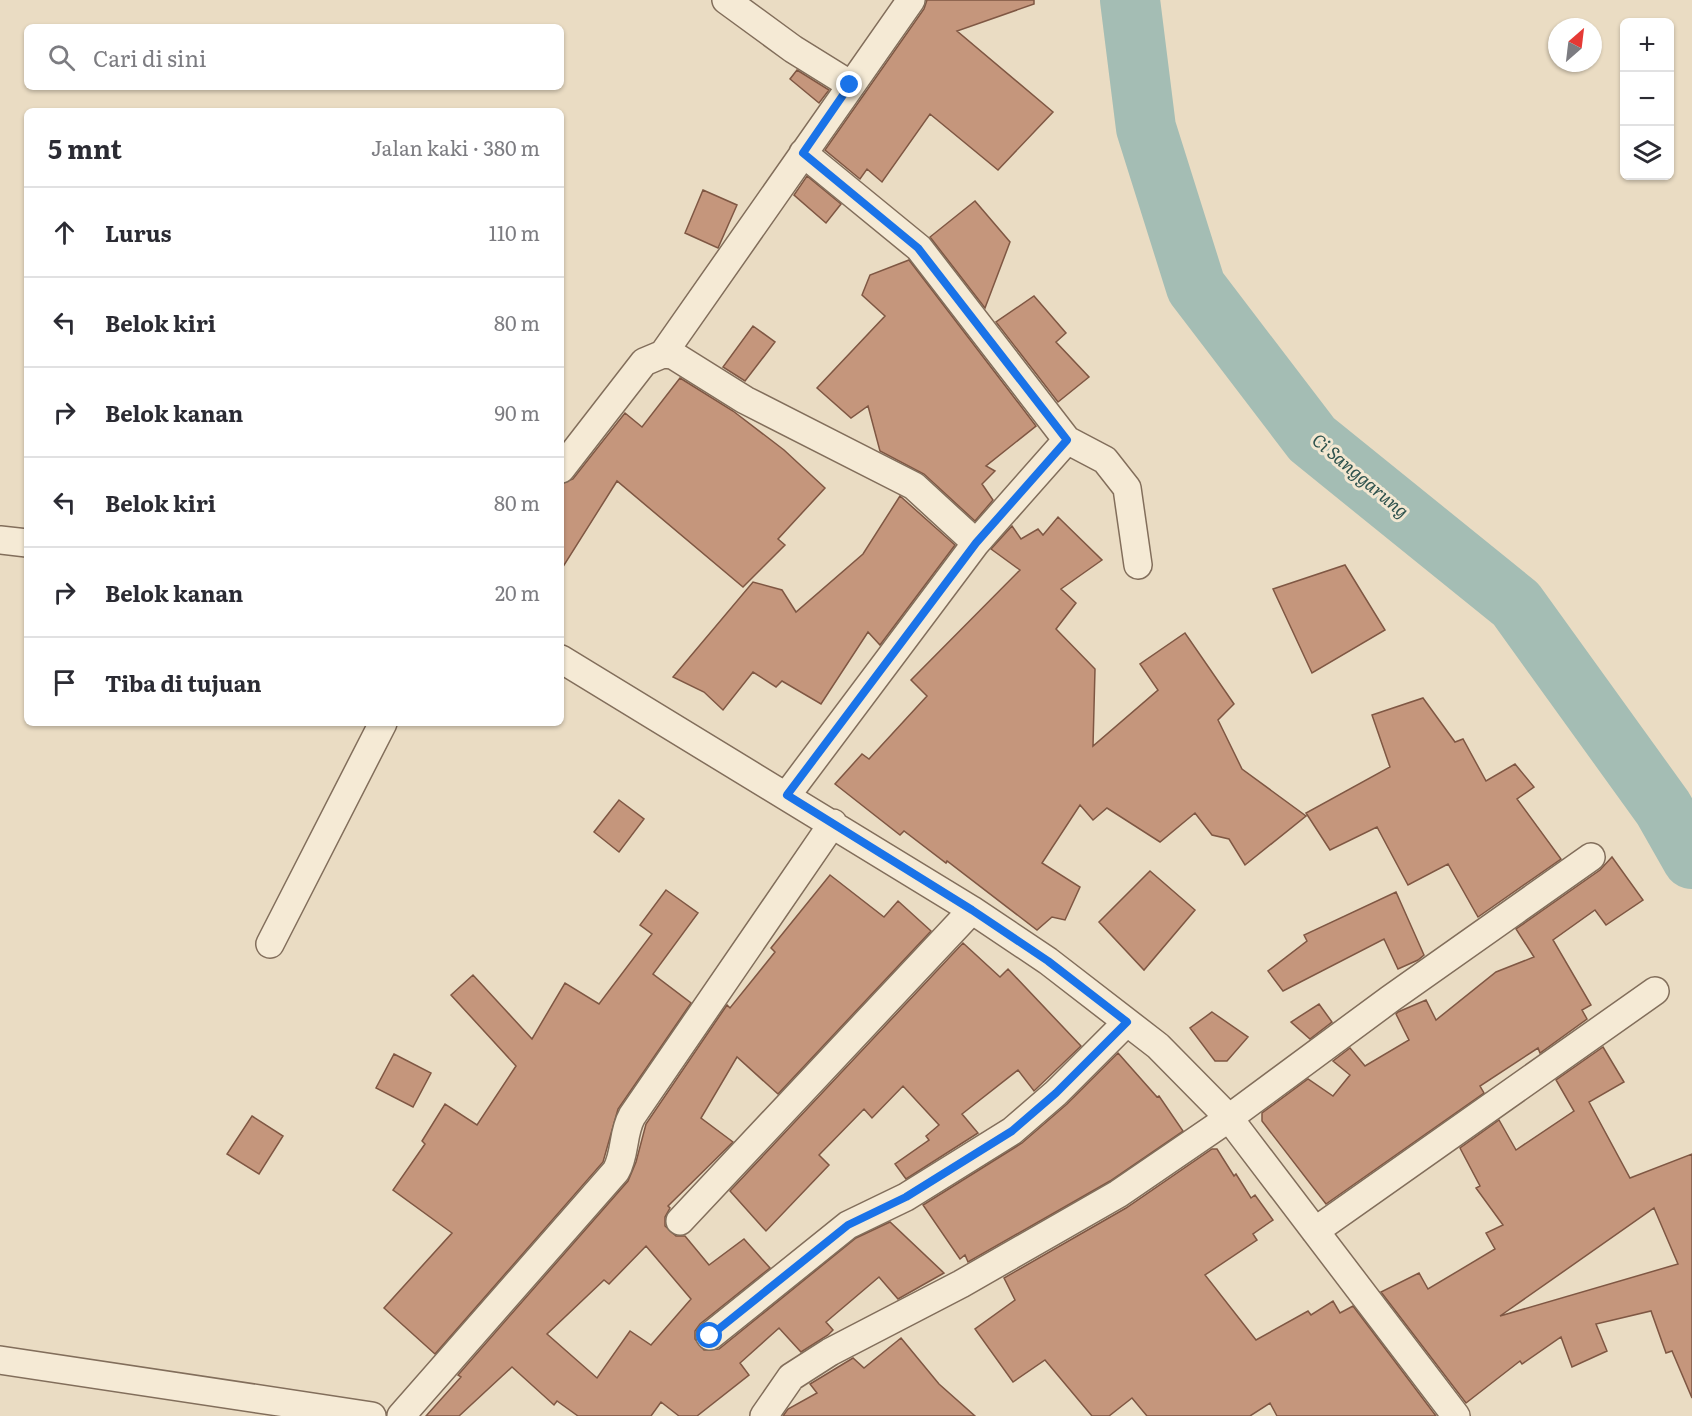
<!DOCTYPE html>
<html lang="id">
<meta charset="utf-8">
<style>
body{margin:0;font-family:Literata,serif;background:#f7f7f7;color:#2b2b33}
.controls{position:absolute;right:18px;top:18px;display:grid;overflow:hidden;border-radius:9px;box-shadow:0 2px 4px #0004}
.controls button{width:54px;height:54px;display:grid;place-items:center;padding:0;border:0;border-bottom:2px solid #e1e1e2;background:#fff;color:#2b2b33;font:30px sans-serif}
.compass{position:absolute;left:1548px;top:18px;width:54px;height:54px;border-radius:50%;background:#fff;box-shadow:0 2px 4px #0004;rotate:28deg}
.stop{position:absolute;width:18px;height:18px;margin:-14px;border:4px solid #1a73e8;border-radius:50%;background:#fff}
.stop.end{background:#1a73e8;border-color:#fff;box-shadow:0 2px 6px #0008}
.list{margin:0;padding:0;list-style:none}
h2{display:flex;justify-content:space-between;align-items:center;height:78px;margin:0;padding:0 24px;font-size:26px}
h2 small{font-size:20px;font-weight:400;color:#7c7c81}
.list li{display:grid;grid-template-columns:39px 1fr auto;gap:18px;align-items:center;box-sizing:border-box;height:90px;padding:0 24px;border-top:2px solid #e1e1e2}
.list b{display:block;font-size:22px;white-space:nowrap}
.list em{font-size:20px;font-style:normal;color:#7c7c81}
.icon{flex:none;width:33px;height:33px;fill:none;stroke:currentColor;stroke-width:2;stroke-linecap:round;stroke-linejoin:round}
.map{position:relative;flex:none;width:1692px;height:1416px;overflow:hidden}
.search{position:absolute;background:#fff;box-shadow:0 2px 4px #0004;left:24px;top:24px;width:540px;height:66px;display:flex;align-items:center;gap:15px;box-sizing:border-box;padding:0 21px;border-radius:9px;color:#7c7c81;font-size:22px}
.panel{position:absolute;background:#fff;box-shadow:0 2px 4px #0004;left:24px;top:108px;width:540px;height:618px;border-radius:9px}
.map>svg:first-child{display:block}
</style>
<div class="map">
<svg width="1692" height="1416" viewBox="0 0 1692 1416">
<rect width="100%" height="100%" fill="#eadcc3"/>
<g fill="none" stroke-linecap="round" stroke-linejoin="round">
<!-- river -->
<path stroke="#a4bdb4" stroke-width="60" d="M 1130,0 L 1146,128 L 1196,287 L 1312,439 L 1516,604 L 1663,808 L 1692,859"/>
</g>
<!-- building -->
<path fill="#c5967c" stroke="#7f5743" stroke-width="1.5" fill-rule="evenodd" d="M 927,0 L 1034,0 L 1034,4 L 957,31 L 1053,112 L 998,170 L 930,114 L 882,182 L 867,169 L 860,179 L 825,150 L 924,9 Z
M 797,70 L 829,90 L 819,103 L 790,79 Z
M 807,176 L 841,204 L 826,223 L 794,195 Z
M 703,190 L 737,205 L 718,248 L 685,233 Z
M 975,201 L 1010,242 L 985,308 L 930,237 Z
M 909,260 L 1036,426 L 986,466 L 995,471 L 982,484 L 993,500 L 975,521 L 924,474 L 880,451 L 868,406 L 851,418 L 817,388 L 885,316 L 862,295 L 870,275 Z
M 1034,296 L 1066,333 L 1056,342 L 1089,377 L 1058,402 L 996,322 Z
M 753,326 L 775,342 L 745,381 L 723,367 Z
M 680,378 L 733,411 L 784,450 L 825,488 L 778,539 L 785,545 L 743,587 L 617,481 L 561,570 L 561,484 L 573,479 L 625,413 L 642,427 Z
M 900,496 L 955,545 L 880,645 L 868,632 L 821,704 L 782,681 L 776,687 L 753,672 L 723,710 L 704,692 L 673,677 L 753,582 L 782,590 L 796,612 L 863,554 Z
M 1058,517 L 1102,560 L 1061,589 L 1076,603 L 1056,629 L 1095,669 L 1093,746 L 1158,690 L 1140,664 L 1185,633 L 1234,704 L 1218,720 L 1242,769 L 1306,816 L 1245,865 L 1229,839 L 1212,835 L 1195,813 L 1160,842 L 1107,808 L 1093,820 L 1080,805 L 1042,863 L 1080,887 L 1065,920 L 1052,917 L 1037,930 L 947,861 L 946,863 L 904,831 L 900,835 L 835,784 L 862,754 L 869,759 L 927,696 L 911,680 L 1020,570 L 991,549 L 1012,526 L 1021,539 L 1038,529 L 1043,535 Z
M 1345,565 L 1385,630 L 1312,673 L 1273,589 Z
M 1423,698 L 1455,742 L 1463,739 L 1486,781 L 1515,764 L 1534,787 L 1517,799 L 1561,859 L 1478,917 L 1448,864 L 1408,885 L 1377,827 L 1330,850 L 1306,813 L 1390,767 L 1372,715 Z
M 619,800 L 644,819 L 619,852 L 594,832 Z
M 1612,857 L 1643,900 L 1606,925 L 1595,910 L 1553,940 L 1591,1005 L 1582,1010 L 1587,1019 L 1540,1053 L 1538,1048 L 1480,1086 L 1484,1093 L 1326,1204 L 1262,1121 L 1262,1113 L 1308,1079 L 1333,1096 L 1350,1075 L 1333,1061 L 1350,1048 L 1365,1066 L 1409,1040 L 1396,1014 L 1398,1012 L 1426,1000 L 1436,1020 L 1496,972 L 1534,957 L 1516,929 L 1600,870 Z
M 1150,871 L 1195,910 L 1144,970 L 1099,922 Z
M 830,875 L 884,917 L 898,901 L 931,931 L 778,1094 L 737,1057 L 701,1118 L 733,1142 L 668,1206 L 670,1208 L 665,1217 L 665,1226 L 676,1236 L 685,1236 L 709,1265 L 744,1239 L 770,1268 L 700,1324 L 695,1331 L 695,1339 L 704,1350 L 719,1349 L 856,1238 L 890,1222 L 944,1273 L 898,1299 L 879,1277 L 826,1322 L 833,1330 L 828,1335 L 801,1352 L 779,1328 L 740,1363 L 749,1375 L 697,1416 L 679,1416 L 661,1402 L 651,1416 L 578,1416 L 557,1401 L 554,1405 L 512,1367 L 459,1416 L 426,1416 L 461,1377 L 458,1375 L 628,1181 L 636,1162 L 646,1124 L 727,1005 L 730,1008 L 775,952 L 771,948 ZM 646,1246 L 691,1299 L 651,1345 L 630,1331 L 597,1378 L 547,1334 L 604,1280 L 609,1284 Z
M 666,890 L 698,913 L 653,974 L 691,1003 L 618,1109 L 603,1162 L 435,1354 L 384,1308 L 452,1233 L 393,1190 L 425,1144 L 422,1141 L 445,1104 L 477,1125 L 516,1066 L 451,995 L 473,975 L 532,1039 L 565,983 L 599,1004 L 652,934 L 640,925 Z
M 1396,892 L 1424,955 L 1418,960 L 1398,969 L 1384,939 L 1283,991 L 1268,971 L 1307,941 L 1304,935 Z
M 963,943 L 1000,977 L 1008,969 L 1081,1046 L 1034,1091 L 1018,1070 L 962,1114 L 978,1133 L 906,1179 L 895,1164 L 929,1140 L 926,1136 L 939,1125 L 903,1086 L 872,1118 L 864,1109 L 819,1155 L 829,1165 L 766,1231 L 730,1191 Z
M 1319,1004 L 1332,1022 L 1310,1039 L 1291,1022 Z
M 1212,1012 L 1248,1037 L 1227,1061 L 1215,1061 L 1190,1028 Z
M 1603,1047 L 1624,1082 L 1589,1102 L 1630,1178 L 1692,1154 L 1692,1398 L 1672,1351 L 1666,1353 L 1651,1311 L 1596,1324 L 1607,1351 L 1572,1367 L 1561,1337 L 1522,1364 L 1520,1361 L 1466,1403 L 1381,1292 L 1419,1273 L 1428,1289 L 1495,1249 L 1486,1233 L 1503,1225 L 1476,1188 L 1480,1186 L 1460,1148 L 1499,1120 L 1516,1150 L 1574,1111 L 1556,1080 ZM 1654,1208 L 1678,1264 L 1500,1316 Z
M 1118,1053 L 1157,1097 L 1159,1096 L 1183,1131 L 1110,1181 L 968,1262 L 965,1255 L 960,1259 L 923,1205 L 1022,1143 L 1067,1104 Z
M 394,1054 L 431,1073 L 413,1107 L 376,1088 Z
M 252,1116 L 283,1136 L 259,1174 L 227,1154 Z
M 1212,1149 L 1217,1149 L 1234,1176 L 1236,1174 L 1251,1198 L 1255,1195 L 1273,1220 L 1253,1234 L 1257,1240 L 1205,1275 L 1256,1340 L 1308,1311 L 1311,1315 L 1333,1301 L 1340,1313 L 1353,1306 L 1436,1416 L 1277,1416 L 1270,1403 L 1250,1416 L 1147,1416 L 1132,1398 L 1109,1416 L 1092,1416 L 1045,1360 L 1013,1382 L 975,1329 L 1015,1300 L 1004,1278 L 1126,1208 Z
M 901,1338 L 939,1384 L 975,1416 L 783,1416 L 788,1409 L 817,1393 L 810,1384 L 853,1358 L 864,1368 Z"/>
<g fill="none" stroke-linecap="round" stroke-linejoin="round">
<!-- minor casing -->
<g stroke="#826e5b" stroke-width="30">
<path id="minor" d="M 726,0 L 793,49 L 851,85
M 803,153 L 919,248 L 1067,440 L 1105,460 L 1127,488 L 1138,565
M 663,354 L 911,0
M 561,469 L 644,362 L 663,354 L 673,355 L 745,400 L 914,486 L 976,543
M 0,540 L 27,543
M 561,659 L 972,910 L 1048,961 L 1158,1046 L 1229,1118 L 1456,1416
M 787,795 L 976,543 L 1067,440
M 270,944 L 383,723
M 680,1221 L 972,910
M 1315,1231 L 1655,991
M 710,1336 L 848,1225 L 906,1197 L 1012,1131 L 1056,1093 L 1127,1022
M 0,1360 L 372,1416
M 401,1416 L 616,1171 C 626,1153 622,1134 632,1116 L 833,823
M 764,1416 L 791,1377 L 830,1352 L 961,1284 L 1118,1194 L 1229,1118 L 1390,999 L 1591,857"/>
</g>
<!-- minor -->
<use href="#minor" stroke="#f5ead5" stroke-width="27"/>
</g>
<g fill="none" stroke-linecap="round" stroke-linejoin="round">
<!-- route -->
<path stroke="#1a73e8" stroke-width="8" d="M 710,1336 L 848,1225 L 906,1197 L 1012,1131 L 1056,1093 L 1127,1022 L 1048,961 L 972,910 L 787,795 L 976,543 L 1067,440 L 918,248 L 803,153 L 850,85"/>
</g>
<g text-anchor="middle" stroke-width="6" stroke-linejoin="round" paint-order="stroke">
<!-- water labels -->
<g font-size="18" font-style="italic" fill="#2e524d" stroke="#f2e7d1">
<text transform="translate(1360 476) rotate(40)" y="6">Ci Sanggarung</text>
</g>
</g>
</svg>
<div class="controls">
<button>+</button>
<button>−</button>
<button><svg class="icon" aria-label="layers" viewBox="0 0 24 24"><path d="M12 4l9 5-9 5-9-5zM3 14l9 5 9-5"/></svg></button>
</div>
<svg class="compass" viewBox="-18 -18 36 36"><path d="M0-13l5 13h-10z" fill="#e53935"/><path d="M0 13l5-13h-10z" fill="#7c7c81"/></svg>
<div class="stop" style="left:710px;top:1336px"></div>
<div class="stop end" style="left:850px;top:85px"></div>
<div class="search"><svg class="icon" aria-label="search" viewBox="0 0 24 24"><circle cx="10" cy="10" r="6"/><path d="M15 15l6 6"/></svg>Cari di sini</div>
<section class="panel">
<h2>5 mnt<small>Jalan kaki · 380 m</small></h2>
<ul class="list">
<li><svg class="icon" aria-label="ahead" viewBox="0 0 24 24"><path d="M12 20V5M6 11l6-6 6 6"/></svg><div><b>Lurus</b></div><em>110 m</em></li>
<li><svg class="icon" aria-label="left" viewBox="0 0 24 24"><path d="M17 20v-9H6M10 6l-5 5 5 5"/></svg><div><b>Belok kiri</b></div><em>80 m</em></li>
<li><svg class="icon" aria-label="right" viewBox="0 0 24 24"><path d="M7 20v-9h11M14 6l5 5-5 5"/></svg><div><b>Belok kanan</b></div><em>90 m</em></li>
<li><svg class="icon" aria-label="left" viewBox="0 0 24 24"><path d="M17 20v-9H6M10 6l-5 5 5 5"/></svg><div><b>Belok kiri</b></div><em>80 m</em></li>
<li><svg class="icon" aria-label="right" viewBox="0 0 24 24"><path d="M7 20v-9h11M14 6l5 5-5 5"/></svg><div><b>Belok kanan</b></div><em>20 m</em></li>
<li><svg class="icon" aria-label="arrive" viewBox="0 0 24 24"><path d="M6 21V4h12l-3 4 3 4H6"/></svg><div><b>Tiba di tujuan</b></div></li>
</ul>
</section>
</div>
